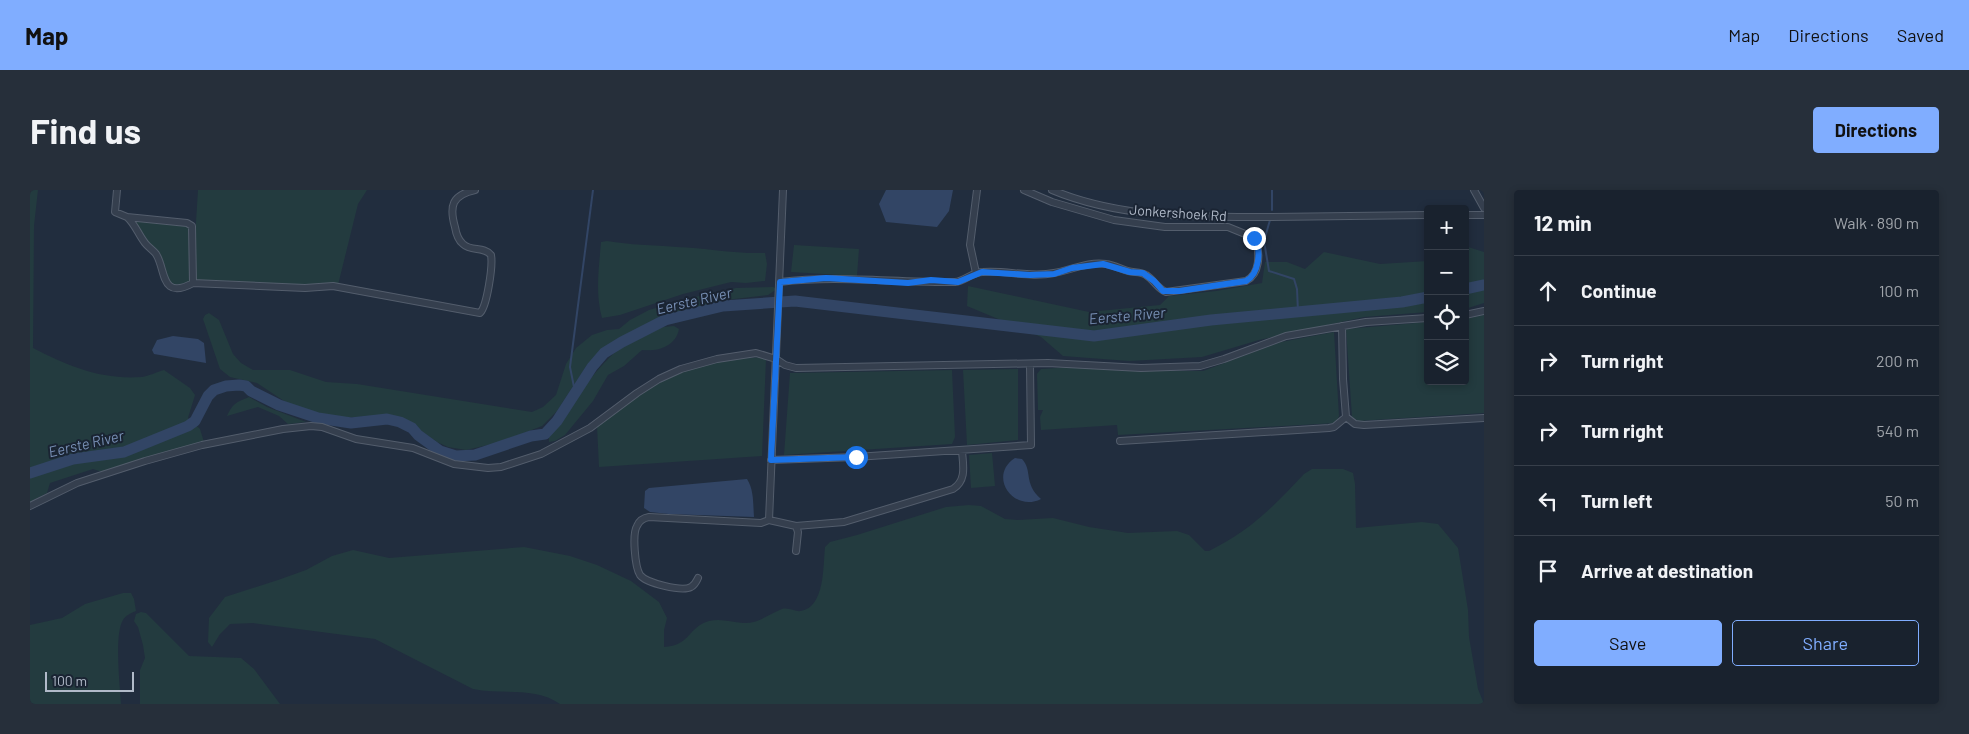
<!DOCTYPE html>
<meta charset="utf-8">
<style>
body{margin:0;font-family:Barlow,sans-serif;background:#262f3a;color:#f1f3f6}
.controls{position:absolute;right:15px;top:15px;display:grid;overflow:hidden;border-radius:5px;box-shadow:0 2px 8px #0003}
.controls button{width:45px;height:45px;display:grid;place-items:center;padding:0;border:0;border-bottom:1px solid #373f4a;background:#19222e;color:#f1f3f6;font:25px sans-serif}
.scale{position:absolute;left:15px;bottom:12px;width:89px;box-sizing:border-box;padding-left:5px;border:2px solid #b1bac9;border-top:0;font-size:14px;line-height:18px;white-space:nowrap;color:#b1bac9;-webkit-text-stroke:4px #1a2433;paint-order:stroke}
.stop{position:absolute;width:15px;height:15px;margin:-11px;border:4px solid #1a73e8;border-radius:50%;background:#fff}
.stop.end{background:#1a73e8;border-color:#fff;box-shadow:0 1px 5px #0008}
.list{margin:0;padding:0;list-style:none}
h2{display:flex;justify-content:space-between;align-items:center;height:65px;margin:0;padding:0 20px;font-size:21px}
h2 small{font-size:16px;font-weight:400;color:#9fa4aa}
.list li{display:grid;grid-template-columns:32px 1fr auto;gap:15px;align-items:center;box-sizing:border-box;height:70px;padding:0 20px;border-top:1px solid #373f4a}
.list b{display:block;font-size:19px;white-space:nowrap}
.list em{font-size:16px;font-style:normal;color:#9fa4aa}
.actions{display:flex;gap:10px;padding:15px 20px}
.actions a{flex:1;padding:11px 0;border:1px solid #80adff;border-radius:5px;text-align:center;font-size:18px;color:#80adff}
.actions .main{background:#80adff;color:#111}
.icon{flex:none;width:28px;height:28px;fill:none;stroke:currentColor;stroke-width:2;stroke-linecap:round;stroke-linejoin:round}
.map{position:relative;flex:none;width:1454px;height:514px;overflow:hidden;border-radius:5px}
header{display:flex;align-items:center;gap:30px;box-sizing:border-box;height:70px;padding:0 25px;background:#80adff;color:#111}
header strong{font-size:24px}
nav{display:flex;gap:28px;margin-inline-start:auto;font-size:18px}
.intro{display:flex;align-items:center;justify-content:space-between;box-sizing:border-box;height:120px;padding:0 30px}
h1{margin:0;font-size:35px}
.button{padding:12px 22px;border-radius:5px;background:#80adff;color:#111;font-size:18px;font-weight:700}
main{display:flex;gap:30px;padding:0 30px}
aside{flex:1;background:#19222e;border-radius:5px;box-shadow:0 2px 8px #0003}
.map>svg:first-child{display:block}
</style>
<header>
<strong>Map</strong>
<nav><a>Map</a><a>Directions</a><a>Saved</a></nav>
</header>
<div class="intro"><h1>Find us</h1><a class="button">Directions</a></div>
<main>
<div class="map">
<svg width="1454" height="514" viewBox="0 0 1454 514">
<rect width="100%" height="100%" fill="#212d3e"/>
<!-- green -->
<path fill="#233b3f" d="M 0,0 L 8,0 L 4,36 L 3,158 C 38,176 71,190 112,187 C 119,186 127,182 134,180 L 160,198 L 165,205 L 158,228 L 170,239 L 174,252 L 106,270 L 75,283 L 63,279 L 20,293 L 17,303 L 0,312 Z
M 168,0 L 337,0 L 328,14 L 308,95 L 283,96 L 165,91 L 163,80 Z
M 103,29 L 159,35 L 162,40 L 159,93 L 145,96 L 141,94 Z
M 577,51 C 600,55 623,55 646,57 C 676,58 705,64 735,63 L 737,74 L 735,91 L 716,93 L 701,92 L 653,104 L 590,125 L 572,128 C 565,103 569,78 571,52 Z
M 764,55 L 829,59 L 827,86 L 761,82 Z
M 1435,56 L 1454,62 L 1454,113 L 1435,119 Z
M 1294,62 L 1350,74 L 1398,71 L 1398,122 L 1334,127 L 1229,150 L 1172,167 L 1099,171 L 1033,166 L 1011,147 L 937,116 L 938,96 L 1059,122 L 1130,115 L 1139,106 L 1186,101 L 1232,93 L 1235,72 L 1257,72 L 1275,79 Z
M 743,97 L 747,99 L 738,105 L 696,110 L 657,120 L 619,133 L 573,162 L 557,175 L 527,221 L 512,236 L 471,252 L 436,260 L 418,257 L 407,252 L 371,227 L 358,225 L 313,228 L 295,226 L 272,220 L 254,211 L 227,193 L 200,187 L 190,179 L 173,129 L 175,125 L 179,123 L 189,130 L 203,164 L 211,173 L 223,180 L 260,180 L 296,192 L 327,194 L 502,222 L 513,217 L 526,205 L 536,174 L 546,158 L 562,145 L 577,140 L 589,139 L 600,130 L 619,120 L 665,107 L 706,98 Z
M 1454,125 L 1454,223 L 1328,231 L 1322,227 L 1316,139 L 1398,132 L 1398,191 L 1435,191 L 1435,129 Z
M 644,136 L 649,139 C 646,156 628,162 612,160 L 594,176 L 578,185 L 563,211 L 535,245 L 525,251 L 519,252 L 519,247 C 550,205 585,138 644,136 Z
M 1304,142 L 1309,226 L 1306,233 L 1088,245 L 1087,235 L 1011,240 L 1010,227 L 1013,220 L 1008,220 L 1007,184 L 1011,179 L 1043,177 L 1100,181 L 1173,181 L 1251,152 Z
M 733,167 L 736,169 L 732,266 L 569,277 L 567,236 C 588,221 609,205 631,192 C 662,174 698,169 733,167 Z
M 988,179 L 988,250 L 937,255 L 933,180 Z
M 922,180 L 925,247 L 922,254 L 754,265 L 760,183 Z
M 219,207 L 237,217 L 276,232 L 258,234 L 249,226 L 228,217 L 197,226 C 203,213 207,212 219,207 Z
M 962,263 L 965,296 L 941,298 L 939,265 Z
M 1282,279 L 1313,279 L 1323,283 L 1325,294 L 1326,338 L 1392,332 L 1408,334 L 1428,358 L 1438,420 L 1439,447 L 1448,499 L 1454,514 L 530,514 C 505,496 471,505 443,499 L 345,449 L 223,433 L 200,434 L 190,444 L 182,457 L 178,452 L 179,428 L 195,407 L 248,390 L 276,380 L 302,366 L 323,360 L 359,368 L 494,357 L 540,366 L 567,375 L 601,391 L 629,412 L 637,428 L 634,440 L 634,457 C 660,456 658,437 679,431 C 691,428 701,432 713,433 C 728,434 739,424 752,419 C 759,417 765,422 771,421 C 795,417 793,376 795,357 L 800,352 L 827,345 L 916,317 L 939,315 L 951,316 L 975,329 L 988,330 L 1023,328 L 1059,337 L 1098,343 L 1147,341 L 1159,345 L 1175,361 L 1179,361 C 1221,340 1242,318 1274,284 Z
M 93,403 L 101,403 L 104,409 L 106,421 C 101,423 96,425 93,430 C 84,444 90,496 91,514 L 0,514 L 0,435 L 32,428 L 55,414 Z
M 111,422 L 116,423 L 159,466 L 211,468 L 224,479 L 250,514 L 110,514 L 110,480 L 115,468 L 113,455 L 108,437 L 104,431 L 106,424 Z"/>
<!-- water -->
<path fill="#324565" d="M 856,0 L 923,0 L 919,21 L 907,37 L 856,32 L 849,14 Z
M 143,146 L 168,149 L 174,153 L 176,173 L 124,164 L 122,160 L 127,150 Z
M 985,268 L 992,269 C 1003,281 993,293 1011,309 C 984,323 957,286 985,268 Z
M 717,289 C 724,300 723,313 724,327 L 639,324 L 620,322 L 614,318 L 615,301 L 619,298 Z"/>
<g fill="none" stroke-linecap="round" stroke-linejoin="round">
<!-- stream -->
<path stroke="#324565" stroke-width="2" d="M 1242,20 L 1242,0
M 1240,30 L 1234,51 L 1239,81 L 1264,89 L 1267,99 L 1268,122
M 545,202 L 540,177 L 563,0"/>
<!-- river -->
<path stroke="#324565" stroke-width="11" d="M 1435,99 L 1454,95
M 0,283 L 43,269 L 94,262 L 158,236 L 165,231 L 178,206 L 184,200 L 196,196 L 209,195 L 216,196 L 221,201 L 249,215 L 288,228 L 321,233 L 357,229 L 370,232 L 382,238 L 388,245 L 410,261 L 426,266 L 445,265 L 501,246 L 515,244 L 527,231 L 562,177 L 574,163 L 592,152 L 635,130 L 693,116 L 765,111 L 1064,146 L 1181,130 L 1372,112 L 1398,107"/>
<!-- minor casing -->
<g stroke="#535d6c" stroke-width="8">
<path id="minor" d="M 87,0 L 85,22 L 97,27 L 157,33 L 162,36 L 163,93 L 275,98 L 303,96 L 450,123 C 457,116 463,76 461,65 C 454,56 441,62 433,54 C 428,50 426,43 425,37 C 419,16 422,5 445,0
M 1022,0 C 1091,29 1169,27 1242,27 C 1294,26 1346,26 1398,25
M 1444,0 L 1454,18
M 1435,25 L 1454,25
M 97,27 C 105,34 108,44 115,53 C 118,57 123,60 126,64 C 136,79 130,111 163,93
M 946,83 L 940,55 L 947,0
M 750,92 C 808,85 867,93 925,92 C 935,91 942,82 953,82 C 977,80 1000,88 1024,83 C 1041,80 1059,71 1076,74 C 1084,75 1091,79 1098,81 C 1104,83 1110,81 1116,85 C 1124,90 1128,99 1136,102 L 1216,91 C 1230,84 1230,64 1226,50 L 1220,46 L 1198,37 L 1135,37 L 1084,30 L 1022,12 L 994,0
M 1435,125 L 1454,121
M 1312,136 L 1313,189 L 1316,227 L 1325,234 L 1334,235 L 1454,228
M 1090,251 L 1299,238 L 1304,237 L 1316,227
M 741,270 L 826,267 L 1001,255 L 1000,175
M 0,316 L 47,293 L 115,271 L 172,255 L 253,239 L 281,236 L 292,237 L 326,249 L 383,258 L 424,274 L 458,278 L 471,277 L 511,264 L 560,238 L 607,203 L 629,189 L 651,179 L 687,169 L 726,163 L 746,169 L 755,175 L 766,178 L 1018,173 L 1111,178 L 1170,176 L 1194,169 L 1256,146 L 1336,132 L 1398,128
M 739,330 L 766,336 L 768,342 L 766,361
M 766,336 L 814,332 L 923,299 C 937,290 933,275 932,261
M 668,388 C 666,392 665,395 661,397 C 652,402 616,393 610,385 C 605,377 602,344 607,336 C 609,331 613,328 619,327 L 731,333 L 739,330 L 753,0"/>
</g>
<!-- minor -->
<use href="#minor" stroke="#353f4e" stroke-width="6"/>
</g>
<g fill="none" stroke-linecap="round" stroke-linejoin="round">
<!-- route -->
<path stroke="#1a73e8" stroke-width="6" d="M 826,267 L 741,270 L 750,92 L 796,88 L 878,93 L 901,90 L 928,92 L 952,82 L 1000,85 L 1024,84 L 1042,78 L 1073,74 L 1100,82 L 1113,83 L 1124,91 L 1133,101 L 1149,101 L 1216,91 C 1229,84 1232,60 1224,48"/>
</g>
<g text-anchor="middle" stroke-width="4" stroke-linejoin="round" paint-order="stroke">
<!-- street labels -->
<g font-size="14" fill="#b1bac9" stroke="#1a2433">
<text transform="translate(1148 23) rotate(4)" y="5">Jonkershoek Rd</text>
</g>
<!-- water labels -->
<g font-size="15" font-style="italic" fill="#768eb3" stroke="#1a2433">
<text transform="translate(664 111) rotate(-13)" y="5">Eerste River</text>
<text transform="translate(1097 126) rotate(-5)" y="5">Eerste River</text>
<text transform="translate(56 254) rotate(-13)" y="5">Eerste River</text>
</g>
</g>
</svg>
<div class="controls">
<button>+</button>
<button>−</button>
<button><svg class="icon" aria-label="locate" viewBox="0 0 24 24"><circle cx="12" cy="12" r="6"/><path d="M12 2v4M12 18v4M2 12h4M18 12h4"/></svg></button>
<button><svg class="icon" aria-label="layers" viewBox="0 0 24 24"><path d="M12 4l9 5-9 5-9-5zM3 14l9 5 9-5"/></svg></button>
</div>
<div class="scale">100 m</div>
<div class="stop" style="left:826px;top:267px"></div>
<div class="stop end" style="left:1224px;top:48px"></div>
</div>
<aside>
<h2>12 min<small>Walk · 890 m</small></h2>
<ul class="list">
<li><svg class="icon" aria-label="ahead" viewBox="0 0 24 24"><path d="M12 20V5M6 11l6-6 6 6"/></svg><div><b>Continue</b></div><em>100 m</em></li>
<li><svg class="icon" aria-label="right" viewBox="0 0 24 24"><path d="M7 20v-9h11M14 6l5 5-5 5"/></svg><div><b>Turn right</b></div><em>200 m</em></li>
<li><svg class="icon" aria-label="right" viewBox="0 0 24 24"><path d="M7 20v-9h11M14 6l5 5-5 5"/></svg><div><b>Turn right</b></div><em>540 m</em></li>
<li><svg class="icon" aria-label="left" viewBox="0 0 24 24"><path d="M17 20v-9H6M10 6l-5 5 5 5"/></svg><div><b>Turn left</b></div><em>50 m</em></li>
<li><svg class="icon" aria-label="arrive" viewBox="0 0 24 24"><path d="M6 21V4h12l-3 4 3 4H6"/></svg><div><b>Arrive at destination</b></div></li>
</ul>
<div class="actions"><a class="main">Save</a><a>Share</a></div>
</aside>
</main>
